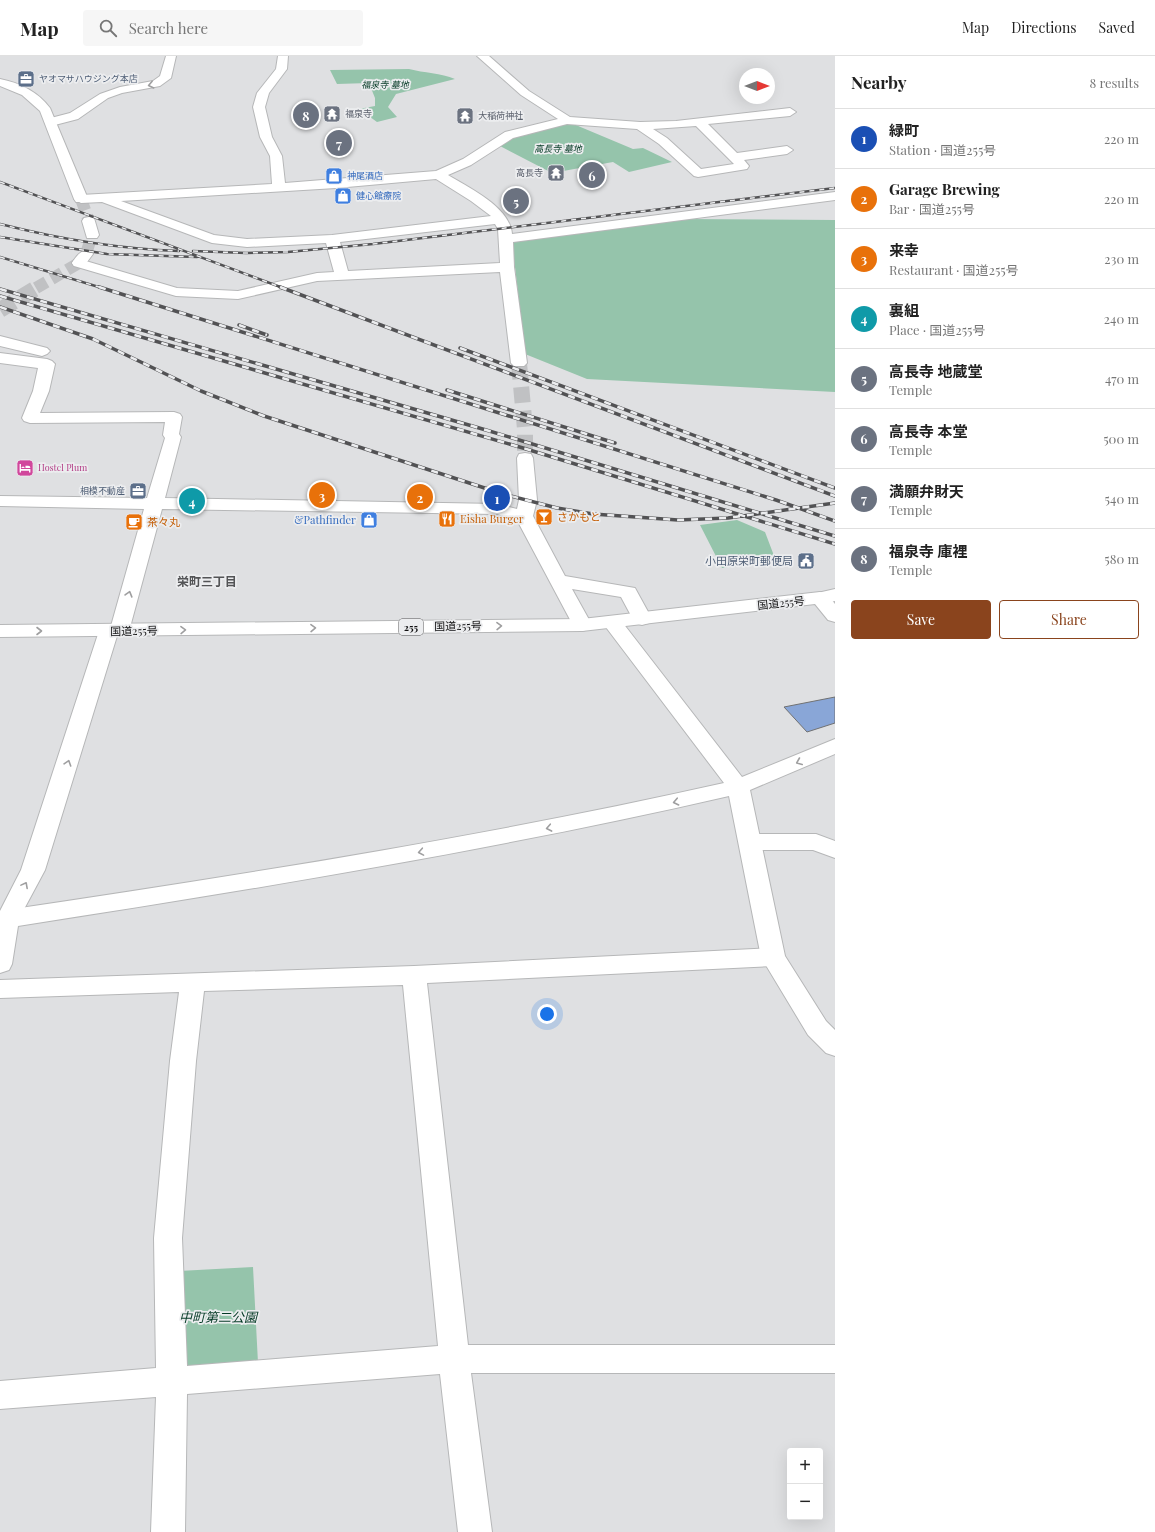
<!DOCTYPE html>
<meta charset="utf-8">
<style>
body{margin:0;font-family:"Playfair Display","Noto Sans JP",serif;background:#f6f6f6;color:#222}
.controls{position:absolute;right:12px;bottom:12px;display:grid;overflow:hidden;border-radius:4px;box-shadow:0 4px 16px #0002}
.controls button{width:36px;height:36px;display:grid;place-items:center;padding:0;border:0;border-bottom:1px solid #e0e0e0;background:#fff;color:#222;font:20px sans-serif}
.compass{position:absolute;left:739px;top:12px;width:36px;height:36px;border-radius:50%;background:#fff;box-shadow:0 4px 16px #0002;rotate:90deg}
.you{position:absolute;left:547px;top:958px;width:14px;height:14px;margin:-10px;border:3px solid #fff;border-radius:50%;background:#1a73e8;box-shadow:0 0 0 6px #1a73e833}
.badge{display:grid;place-items:center;width:26px;height:26px;border-radius:50%;background:#8a441d;color:#fff;font-size:13px;font-weight:700}
.pin{position:absolute;translate:-50% -50%;border:2px solid #fff;box-shadow:0 1px 4px #0006}
.list{margin:0;padding:0;list-style:none}
h2{display:flex;justify-content:space-between;align-items:center;height:52px;margin:0;padding:0 16px;font-size:17px}
h2 small{font-size:13px;font-weight:400;color:#767676}
.list li{display:grid;grid-template-columns:26px 1fr auto;gap:12px;align-items:center;box-sizing:border-box;height:60px;padding:0 16px;border-top:1px solid #e0e0e0}
.list b{display:block;font-size:15px;white-space:nowrap}
.list p{margin:0;font-size:13px;white-space:nowrap;color:#767676}
.list em{font-size:13px;font-style:normal;color:#767676}
.actions{display:flex;gap:8px;padding:12px 16px}
.actions a{flex:1;padding:9px 0;border:1px solid #8a441d;border-radius:4px;text-align:center;font-size:14px;color:#8a441d}
.actions .main{background:#8a441d;color:#fff}
.icon{flex:none;width:22px;height:22px;fill:none;stroke:currentColor;stroke-width:2;stroke-linecap:round;stroke-linejoin:round}
.map{position:relative;flex:none;width:835px;height:1476px;overflow:hidden}
header{display:flex;align-items:center;gap:24px;box-sizing:border-box;height:56px;padding:0 20px;background:#fff;border-bottom:1px solid #e0e0e0}
header strong{font-size:19px}
nav{display:flex;gap:22px;margin-inline-start:auto;font-size:14px}
.search{width:280px;height:36px;background:#f6f6f6;display:flex;align-items:center;gap:10px;box-sizing:border-box;padding:0 14px;border-radius:4px;color:#767676;font-size:15px}
main{display:flex}
aside{flex:1;background:#fff}
.map>svg:first-child{display:block}
</style>
<header>
<strong>Map</strong>
<div class="search"><svg class="icon" aria-label="search" viewBox="0 0 24 24"><circle cx="10" cy="10" r="6"/><path d="M15 15l6 6"/></svg>Search here</div>
<nav><a>Map</a><a>Directions</a><a>Saved</a></nav>
</header>
<main>
<div class="map">
<svg width="835" height="1476" viewBox="0 0 835 1476">
<rect width="100%" height="100%" fill="#dfe0e2"/>
<!-- green -->
<path fill="#95c4ab" d="M 409,13 C 424,17 441,17 455,23 L 396,38 L 388,51 L 397,61 L 377,66 L 359,53 L 375,50 L 375,42 L 369,27 L 337,28 L 330,14 Z
M 571,67 L 633,93 L 643,92 L 672,106 L 629,116 L 613,106 L 552,117 L 500,90 L 512,81 Z
M 679,163 L 835,164 L 835,336 L 587,323 L 525,298 L 512,185 Z
M 737,464 L 765,476 L 776,505 L 722,512 L 700,469 Z
M 253,1211 L 258,1307 L 181,1315 L 179,1215 Z"/>
<!-- building -->
<path fill="#89a6d7" stroke="#707172" d="M 835,641 L 835,667 L 807,676 L 784,651 Z"/>
<g fill="none" stroke-linecap="round" stroke-linejoin="round">
<!-- minor-tunnel -->
<path stroke="#c0c1c3" stroke-width="16" stroke-dasharray="16 8" stroke-linecap="butt" d="M 519,307 L 525,373 L 525,402"/>
<!-- tertiary-tunnel-far1 -->
<path stroke="#c0c1c3" stroke-width="12" stroke-dasharray="12 6" stroke-linecap="butt" d="M 81,143 L 89,165
M 86,198 L 92,179
M 36,232 L 79,207"/>
<!-- tertiary-tunnel -->
<path stroke="#c0c1c3" stroke-width="16" stroke-dasharray="16 8" stroke-linecap="butt" d="M 0,254 L 38,231"/>
<!-- minor casing -->
<g stroke="#b6b7b8" stroke-width="2">
<path id="minor" d="M 166,0 L 176,0 L 171,22 L 160,30 L 122,37 L 108,42 L 78,63 L 51,70 L 45,66 L 47,63 L 70,57 L 100,38 L 120,31 L 153,25 L 160,20 Z
M 278,0 L 288,0 L 287,13 L 269,37 L 265,51 L 272,81 L 282,100 L 285,127 L 436,115 L 463,103 L 505,76 L 558,63 L 521,39 L 477,0 L 489,0 L 529,35 L 570,61 L 640,66 L 676,65 L 790,52 L 796,56 L 790,60 L 708,68 L 737,97 L 787,90 L 793,94 L 787,98 L 744,104 L 749,110 L 747,113 L 698,121 L 694,120 L 659,88 L 637,73 L 567,68 L 513,82 L 471,109 L 448,119 C 469,132 510,151 512,178 L 835,136 L 835,144 L 513,186 L 514,211 L 527,307 L 524,310 L 514,310 L 511,307 L 500,216 L 317,225 L 238,243 L 176,240 L 74,210 L 72,207 L 74,204 L 79,203 L 177,232 L 238,235 L 317,217 L 334,216 L 326,187 L 247,191 L 212,187 L 102,146 L 81,147 L 74,143 L 81,139 L 272,128 L 270,100 L 260,81 L 253,51 L 257,37 L 276,13 ZM 696,70 L 734,108 L 701,113 L 667,82 L 653,73 ZM 436,123 L 471,145 L 491,160 L 332,179 L 247,183 L 214,179 L 121,145 L 336,132 ZM 495,168 L 498,173 L 500,207 L 348,215 L 340,186 Z
M 0,280 L 47,292 L 50,295 L 47,298 L 42,300 L 0,290 Z
M 0,297 L 47,303 L 52,305 L 55,308 L 49,335 L 40,357 L 174,356 L 180,358 L 182,361 L 179,378 L 181,381 L 165,442 L 497,448 L 517,453 L 519,444 L 517,402 L 519,398 L 525,397 L 531,398 L 533,402 L 537,444 L 533,460 L 565,520 L 635,532 L 652,563 L 649,567 L 642,569 L 635,567 L 621,541 L 572,533 L 592,569 L 589,573 L 582,575 L 575,573 L 517,464 L 497,458 L 162,453 L 129,575 L 126,579 L 117,580 L 45,814 L 15,870 L 7,873 L 0,870 L 0,855 L 21,814 L 99,575 L 102,571 L 111,570 L 144,453 L 0,450 L 0,440 L 147,442 L 165,382 L 163,379 L 165,366 L 30,367 L 24,365 L 22,362 L 33,335 L 38,312 L 0,307 Z
M 750,778 L 816,778 L 835,785 L 835,802 L 813,794 L 750,794 L 742,791 L 739,786 L 742,781 Z
M 773,892 L 782,895 L 785,901 L 782,907 L 773,910 L 427,927 L 468,1289 L 835,1289 L 835,1317 L 471,1317 L 492,1476 L 458,1476 L 440,1318 L 187,1338 L 185,1476 L 151,1476 L 156,1341 L 0,1353 L 0,1325 L 156,1312 L 154,1182 L 170,1005 L 179,936 L 0,942 L 0,924 L 414,910 ZM 403,929 L 438,1290 L 187,1310 L 182,1182 L 196,1005 L 204,935 Z"/>
</g>
<!-- tertiary casing -->
<g stroke="#b6b7b8" stroke-width="2">
<path id="tertiary" d="M 0,23 C 20,27 37,35 50,52 L 88,143 L 86,146 L 76,146 L 74,143 L 40,55 L 22,39 L 0,30 Z
M 89,161 L 94,162 L 99,179 L 97,182 L 87,182 L 82,165 L 84,162 Z
M 86,194 L 91,195 L 93,198 L 84,210 L 74,210 L 72,207 C 76,201 79,196 86,194 Z
M 835,533 L 835,545 L 820,548 L 813,546 L 810,542 L 813,538 Z
M 612,560 L 619,562 L 742,721 L 835,683 L 835,698 L 750,734 L 785,900 L 826,965 L 835,974 L 835,1000 L 826,997 L 808,979 L 761,901 L 729,740 C 494,794 256,833 18,870 L 12,908 L 9,914 L 0,917 L 0,855 C 242,819 484,781 724,727 L 602,566 L 605,562 Z"/>
</g>
<!-- trunk casing -->
<g stroke="#b6b7b8" stroke-width="2">
<path id="trunk" d="M 820,536 L 827,538 L 835,548 L 835,566 L 828,564 L 815,548 L 582,575 L 0,581 L 0,569 L 582,563 Z"/>
</g>
<!-- minor -->
<use href="#minor" fill="#fff" fill-rule="evenodd"/>
<!-- tertiary -->
<use href="#tertiary" fill="#fff" fill-rule="evenodd"/>
<!-- trunk -->
<use href="#trunk" fill="#fff" fill-rule="evenodd"/>
<!-- rail-far1 casing -->
<g stroke="#525254" stroke-width="2.5">
<path id="rail-far1" d="M 0,126 L 283,232
M 0,168 C 59,183 118,193 179,195
M 0,181 L 107,198 L 197,201
M 193,195 L 246,197 L 288,196 L 373,188 L 835,132
M 0,201 L 102,232"/>
</g>
<!-- rail casing -->
<g stroke="#525254" stroke-width="3.5">
<path id="rail" d="M 99,231 L 776,444 L 835,465
M 280,231 L 835,440
M 0,233 L 486,374 L 835,480
M 0,240 L 523,392 L 835,488
M 0,251 L 93,283 L 201,335 L 264,360 L 503,438 L 557,452 L 593,458 L 678,464 L 728,462 L 835,447
M 239,269 L 267,279
M 460,292 L 835,432
M 447,334 L 615,387"/>
</g>
<!-- rail-far1 -->
<use href="#rail-far1" stroke="#ecedef" stroke-width="1.5" stroke-dasharray="5" stroke-linecap="butt"/>
<!-- rail -->
<use href="#rail" stroke="#ecedef" stroke-width="2.5" stroke-dasharray="7" stroke-linecap="butt"/>
</g>
<!-- one-way arrows -->
<defs><path id="oneway-chevron" d="M-2-3.5L2.5 0L-2 3.5" fill="none" stroke-width="1.6" stroke-linecap="round" stroke-linejoin="round"/></defs>
<g stroke="#9f9fa0">
<use href="#oneway-chevron" transform="translate(151 29) rotate(167)"/>
<use href="#oneway-chevron" transform="translate(129 538) rotate(-74)"/>
<use href="#oneway-chevron" transform="translate(499 570) rotate(-1)"/>
<use href="#oneway-chevron" transform="translate(313 572) rotate(-1)"/>
<use href="#oneway-chevron" transform="translate(183 574) rotate(-1)"/>
<use href="#oneway-chevron" transform="translate(39 575)"/>
<use href="#oneway-chevron" transform="translate(799 706) rotate(157)"/>
<use href="#oneway-chevron" transform="translate(68 707) rotate(-72)"/>
<use href="#oneway-chevron" transform="translate(676 746) rotate(168)"/>
<use href="#oneway-chevron" transform="translate(549 772) rotate(169)"/>
<use href="#oneway-chevron" transform="translate(421 796) rotate(170)"/>
<use href="#oneway-chevron" transform="translate(25 829) rotate(-62)"/>
</g>
<!-- icons -->
<defs>
<g id="office-square" transform="scale(0.9)"><rect x="-9" y="-9" width="18" height="18" rx="4" fill="#5c6f8a" stroke="#ecedef"/><path d="M-6-3h4V-5.5h4V-3h4V5H-6ZM-1-4.5V-3h2v-1.5ZM-6 0V1H6V0Z" fill="#fff"/></g>
<g id="temple-square" transform="scale(0.9)"><rect x="-9" y="-9" width="18" height="18" rx="4" fill="#6b7280" stroke="#ecedef"/><path d="M0-6L5-2H3V0L6.5 2.5H4V6H1.5V3h-3V6H-4V2.5H-6.5L-3 0V-2H-5Z" fill="#fff"/></g>
<g id="shop-square" transform="scale(0.9)"><rect x="-9" y="-9" width="18" height="18" rx="4" fill="#3f7fe0" stroke="#ecedef"/><path d="M-5-2.5h2.3a2.7 3.5 0 0 1 5.4 0H5L5.5 6h-11ZM-1.5-2.5h3a1.5 2.3 0 0 0-3 0Z" fill="#fff"/></g>
<g id="hotel-square" transform="scale(0.9)"><rect x="-9" y="-9" width="18" height="18" rx="4" fill="#d1479c" stroke="#ecedef"/><path d="M-6-4.5h1.5V1H6V5H4.5V3h-9V5H-6ZM-4 0a1.8 1.8 0 1 1 3.6 0ZM.5 0V-2.5h3Q6-2.5 6 0Z" fill="#fff"/></g>
<g id="bar-square" transform="scale(0.9)"><rect x="-9" y="-9" width="18" height="18" rx="4" fill="#e8710a" stroke="#ecedef"/><path d="M-6-5H6L.8 .8V4.5H3.5V6h-7V4.5H-.8V.8Z" fill="#fff"/></g>
<g id="restaurant-square" transform="scale(0.9)"><rect x="-9" y="-9" width="18" height="18" rx="4" fill="#e8710a" stroke="#ecedef"/><path d="M-5-6h1v4h1v-4h1v4h1v-4h1v5L-1.5 .5V6h-2V.5L-5-1ZM5-6V6H3V1.5H1.5Q1.5-4 5-6Z" fill="#fff"/></g>
<g id="cafe-square" transform="scale(0.9)"><rect x="-9" y="-9" width="18" height="18" rx="4" fill="#e8710a" stroke="#ecedef"/><path d="M-5.5-4.5H6V0H3Q3 3.5 0 3.5H-2.5Q-5.5 3.5-5.5 0ZM3-3.2v2h1.7v-2ZM-6 4.5H4V6H-6Z" fill="#fff"/></g>
<g id="civic-square" transform="scale(0.9)"><rect x="-9" y="-9" width="18" height="18" rx="4" fill="#5c6f8a" stroke="#ecedef"/><path d="M-.6-6.5H3V-4.5H.6V-3L4-1V1h2V6H-6V1h2V-1L-.6-3ZM-1.2 2.5V6h2.4V2.5Z" fill="#fff"/></g>
</defs>
<g fill-rule="evenodd">
<use href="#office-square" x="26" y="23"/>
<use href="#temple-square" x="332" y="58"/>
<use href="#temple-square" x="465" y="60"/>
<use href="#temple-square" x="556" y="117"/>
<use href="#shop-square" x="334" y="120"/>
<use href="#shop-square" x="343" y="140"/>
<use href="#hotel-square" x="25" y="412"/>
<use href="#office-square" x="138" y="435"/>
<use href="#bar-square" x="544" y="461"/>
<use href="#restaurant-square" x="447" y="463"/>
<use href="#shop-square" x="369" y="464"/>
<use href="#cafe-square" x="134" y="466"/>
<use href="#civic-square" x="806" y="505"/>
</g>
<g text-anchor="middle" stroke-width="3.5" stroke-linejoin="round" paint-order="stroke">
<!-- far-service labels -->
<g font-size="9" fill="#4e5e75" stroke="#ecedef" text-anchor="start">
<text x="39" y="26">ヤオマサハウジング本店</text>
<text x="125" y="438" text-anchor="end">相模不動産</text>
</g>
<!-- far-park labels -->
<g font-size="9" font-style="italic" fill="#033924" stroke="#ecedef">
<text x="385" y="32">福泉寺 墓地</text>
<text x="558" y="96">高長寺 墓地</text>
</g>
<!-- far-worship labels -->
<g font-size="9" fill="#5b616d" stroke="#ecedef" text-anchor="start">
<text x="345" y="61">福泉寺</text>
<text x="478" y="63">大稲荷神社</text>
<text x="543" y="120" text-anchor="end">高長寺</text>
</g>
<!-- far-shop labels -->
<g font-size="9" fill="#366cbe" stroke="#ecedef" text-anchor="start">
<text x="347" y="123">神尾酒店</text>
<text x="356" y="143">健心館療院</text>
</g>
<!-- far-hotel labels -->
<g font-size="9" fill="#b23c85" stroke="#ecedef" text-anchor="start">
<text x="38" y="415">Hostel Plum</text>
</g>
<!-- shield labels -->
<rect fill="#ecedef" stroke="#525254" stroke-width="1" x="399" y="563" width="24" height="16" rx="3"/>
<g font-size="10" font-weight="bold" fill="#101011">
<text x="411" y="575">255</text>
</g>
<!-- food labels -->
<g font-size="11" fill="#c56008" stroke="#ecedef" text-anchor="start">
<text x="557" y="465">さかもと</text>
<text x="460" y="467">Eisha Burger</text>
<text x="147" y="470">茶々丸</text>
</g>
<!-- shop labels -->
<g font-size="11" fill="#366cbe" stroke="#ecedef" text-anchor="end">
<text x="356" y="468">&amp;Pathfinder</text>
</g>
<!-- service labels -->
<g font-size="11" fill="#4e5e75" stroke="#ecedef" text-anchor="end">
<text x="793" y="509">小田原栄町郵便局</text>
</g>
<!-- street labels -->
<g font-size="11" fill="#101011" stroke="#ecedef">
<text transform="translate(781 547) rotate(-6)" y="4">国道255号</text>
<text transform="translate(458 570) rotate(-1)" y="4">国道255号</text>
<text transform="translate(134 575) rotate(-1)" y="4">国道255号</text>
</g>
<!-- neighbourhood labels -->
<g font-size="12" font-weight="bold" fill="#535456" stroke="#ecedef">
<text x="207" y="530">栄町三丁目</text>
</g>
<!-- near-park labels -->
<g font-size="13" font-style="italic" fill="#033924" stroke="#ecedef">
<text x="218" y="1266">中町第二公園</text>
</g>
</g>
</svg>
<div class="controls">
<button>+</button>
<button>−</button>
</div>
<svg class="compass" viewBox="-18 -18 36 36"><path d="M0-13l5 13h-10z" fill="#e53935"/><path d="M0 13l5-13h-10z" fill="#767676"/></svg>
<div class="you"></div>
<div class="pin badge" style="left:497px;top:442px;background:#1a4fb4">1</div>
<div class="pin badge" style="left:420px;top:441px;background:#e8710a">2</div>
<div class="pin badge" style="left:322px;top:439px;background:#e8710a">3</div>
<div class="pin badge" style="left:192px;top:445px;background:#0f9aa8">4</div>
<div class="pin badge" style="left:516px;top:145px;background:#6b7280">5</div>
<div class="pin badge" style="left:592px;top:119px;background:#6b7280">6</div>
<div class="pin badge" style="left:339px;top:87px;background:#6b7280">7</div>
<div class="pin badge" style="left:306px;top:59px;background:#6b7280">8</div>
</div>
<aside>
<h2>Nearby<small>8 results</small></h2>
<ul class="list">
<li><span class="badge" style="background:#1a4fb4">1</span><div><b>緑町</b><p>Station · 国道255号</p></div><em>220 m</em></li>
<li><span class="badge" style="background:#e8710a">2</span><div><b>Garage Brewing</b><p>Bar · 国道255号</p></div><em>220 m</em></li>
<li><span class="badge" style="background:#e8710a">3</span><div><b>来幸</b><p>Restaurant · 国道255号</p></div><em>230 m</em></li>
<li><span class="badge" style="background:#0f9aa8">4</span><div><b>裏組</b><p>Place · 国道255号</p></div><em>240 m</em></li>
<li><span class="badge" style="background:#6b7280">5</span><div><b>高長寺 地蔵堂</b><p>Temple</p></div><em>470 m</em></li>
<li><span class="badge" style="background:#6b7280">6</span><div><b>高長寺 本堂</b><p>Temple</p></div><em>500 m</em></li>
<li><span class="badge" style="background:#6b7280">7</span><div><b>満願弁財天</b><p>Temple</p></div><em>540 m</em></li>
<li><span class="badge" style="background:#6b7280">8</span><div><b>福泉寺 庫裡</b><p>Temple</p></div><em>580 m</em></li>
</ul>
<div class="actions"><a class="main">Save</a><a>Share</a></div>
</aside>
</main>
